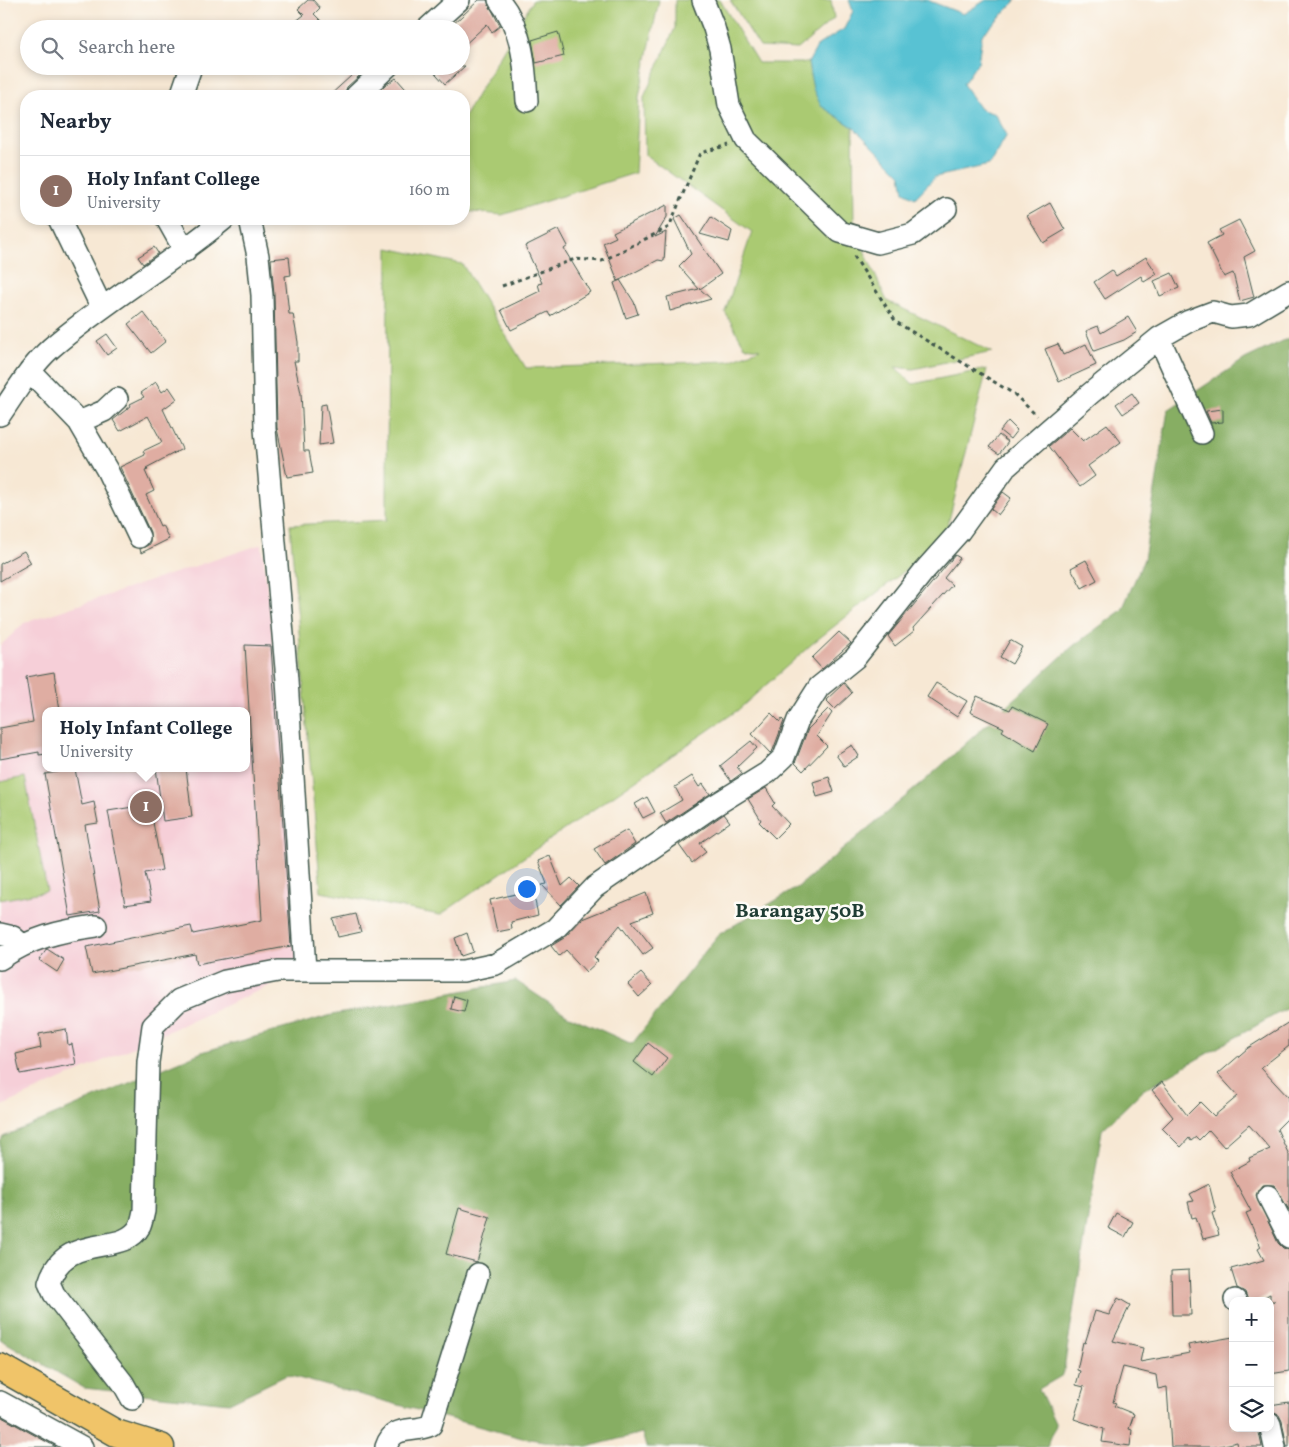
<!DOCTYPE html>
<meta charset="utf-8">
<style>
body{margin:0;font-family:Vollkorn,serif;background:#f2f2f3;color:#1f2937}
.controls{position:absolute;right:15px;bottom:15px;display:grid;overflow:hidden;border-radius:10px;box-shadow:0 2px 8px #0003}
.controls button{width:45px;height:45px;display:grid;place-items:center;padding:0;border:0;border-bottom:1px solid #e0e1e3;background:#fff;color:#1f2937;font:25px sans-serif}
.you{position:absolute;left:526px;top:888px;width:18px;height:18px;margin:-12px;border:4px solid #fff;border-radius:50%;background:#1a73e8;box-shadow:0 0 0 8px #1a73e833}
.badge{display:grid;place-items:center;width:32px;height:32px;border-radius:50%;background:#1a73e8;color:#fff;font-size:16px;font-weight:700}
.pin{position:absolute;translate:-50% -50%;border:2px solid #fff;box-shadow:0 1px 5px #0006}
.popup{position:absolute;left:42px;top:707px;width:208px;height:65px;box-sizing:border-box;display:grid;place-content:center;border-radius:10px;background:#fff;filter:drop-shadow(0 1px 4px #0005);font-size:16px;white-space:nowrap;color:#747a83}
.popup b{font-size:19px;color:#1f2937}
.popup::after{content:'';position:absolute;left:50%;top:100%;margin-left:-10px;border:10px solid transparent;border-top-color:#fff}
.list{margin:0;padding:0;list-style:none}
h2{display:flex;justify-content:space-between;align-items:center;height:65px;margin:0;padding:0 20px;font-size:21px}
h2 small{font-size:16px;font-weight:400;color:#747a83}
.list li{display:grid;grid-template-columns:32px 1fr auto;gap:15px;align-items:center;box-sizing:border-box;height:70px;padding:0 20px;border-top:1px solid #e0e1e3}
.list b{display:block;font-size:19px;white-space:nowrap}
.list p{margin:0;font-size:16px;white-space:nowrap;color:#747a83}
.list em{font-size:16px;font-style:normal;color:#747a83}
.icon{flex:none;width:28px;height:28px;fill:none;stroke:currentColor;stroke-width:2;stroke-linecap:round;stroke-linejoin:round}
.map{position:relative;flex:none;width:1289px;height:1447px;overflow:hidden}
.search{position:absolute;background:#fff;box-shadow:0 2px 8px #0003;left:20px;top:20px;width:450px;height:55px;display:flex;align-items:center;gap:12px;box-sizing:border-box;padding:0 18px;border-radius:28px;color:#747a83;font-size:19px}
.panel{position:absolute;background:#fff;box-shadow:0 2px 8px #0003;left:20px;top:90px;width:450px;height:135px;border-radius:20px}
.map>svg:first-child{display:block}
</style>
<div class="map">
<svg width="1289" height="1447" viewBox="0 0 1289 1447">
<rect width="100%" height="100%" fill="#fdfcf7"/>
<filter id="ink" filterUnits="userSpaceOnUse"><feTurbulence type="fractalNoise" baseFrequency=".02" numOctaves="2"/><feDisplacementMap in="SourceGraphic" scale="10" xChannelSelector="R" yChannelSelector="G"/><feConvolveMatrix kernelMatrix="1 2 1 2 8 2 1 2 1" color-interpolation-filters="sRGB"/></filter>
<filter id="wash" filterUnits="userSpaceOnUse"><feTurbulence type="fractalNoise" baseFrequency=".0096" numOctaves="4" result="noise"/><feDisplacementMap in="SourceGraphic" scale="20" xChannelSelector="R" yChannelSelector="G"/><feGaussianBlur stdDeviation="1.12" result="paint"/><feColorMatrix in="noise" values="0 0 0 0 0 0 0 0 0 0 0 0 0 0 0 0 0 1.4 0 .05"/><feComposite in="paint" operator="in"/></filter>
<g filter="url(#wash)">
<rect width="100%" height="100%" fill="#f7e8d4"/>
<!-- built -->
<path fill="#f6cfd8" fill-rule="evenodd" d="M 262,544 L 311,967 L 0,1107 L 0,646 L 24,623 ZM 46,711 L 246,711 L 246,768 L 46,768 Z"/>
<!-- green -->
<path fill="#aaca72" stroke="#648453" d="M 533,0 L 659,0 L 639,97 L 635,173 L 502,215 L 464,211 L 464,117 Z
M 675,0 L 720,0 L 758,63 L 808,63 C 816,105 818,104 853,127 L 854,228 L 887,301 L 992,352 L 913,369 L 895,367 L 913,384 L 987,369 L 944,540 L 813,643 L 738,710 L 440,915 L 321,892 L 290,525 L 387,520 L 388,248 L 462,264 L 526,368 L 729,361 L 760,349 L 745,347 L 725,312 L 752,232 L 645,155 L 644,97 L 675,28 Z
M 730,0 L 831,0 L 834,18 L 798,49 L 760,47 Z
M 25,777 L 47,891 L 0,900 L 0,782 Z"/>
<!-- forest -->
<path fill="#87ae64" stroke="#53764c" d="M 1289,338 L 1289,1007 L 1143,1090 L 1102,1130 L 1063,1375 L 1039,1389 L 1056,1425 L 1047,1447 L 646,1447 L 642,1433 L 587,1447 L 522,1438 L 287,1375 L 229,1403 L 84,1388 L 0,1339 L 0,1142 L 3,1137 L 202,1052 L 332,1015 L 516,981 L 567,1015 L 632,1044 L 718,935 L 798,887 L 930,776 L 1073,646 L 1122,610 L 1144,559 L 1168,410 L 1245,359 Z"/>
<!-- water -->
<path fill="#58c2d3" stroke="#3c8084" d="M 849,0 L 927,0 L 963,14 L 986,0 L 1017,0 L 982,35 L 978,62 L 963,84 L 980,109 L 995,114 L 1007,135 L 989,165 L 935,177 L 915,198 L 904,192 L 901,175 L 853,127 L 821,106 L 813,89 L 808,63 L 818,45 L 844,29 L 853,11 Z"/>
<g id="blocks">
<!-- building -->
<path fill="#dfada2" d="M 308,0 L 313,0 L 320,8 L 314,14 L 329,29 L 286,29 L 304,15 L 298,9 Z
M 479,0 L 487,0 L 500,26 L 492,32 L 487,24 L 461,48 L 461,29 L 448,29 Z
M 558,32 L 564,56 L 536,63 L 532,40 Z
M 362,66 L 368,68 L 347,87 L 344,96 L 329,96 Z
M 429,66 L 465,66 L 445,84 Z
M 396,78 L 412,96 L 374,96 L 383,87 Z
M 1050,203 L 1065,230 L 1043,243 L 1027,216 Z
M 667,205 L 667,217 L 655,237 L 666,232 L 664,261 L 658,260 L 618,281 L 603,243 L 616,237 L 613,232 Z
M 681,215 L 721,274 L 700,289 L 711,299 L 670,311 L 667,297 L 699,289 L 679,266 L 691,254 L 674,219 Z
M 711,217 L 732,231 L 729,242 L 700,234 Z
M 1239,220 L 1255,251 L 1244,257 L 1254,297 L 1240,301 L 1233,273 L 1224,277 L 1207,243 L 1222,235 L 1219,230 Z
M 559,229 L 568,246 L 564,249 L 590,292 L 550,316 L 548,312 L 511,330 L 501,310 L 540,291 L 538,284 L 542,283 L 525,246 Z
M 154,247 L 158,253 L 143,264 L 138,257 Z
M 289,257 L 291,275 L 285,276 L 289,314 L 293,314 L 298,342 L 298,361 L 294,361 L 301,393 L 304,451 L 309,451 L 313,473 L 287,477 L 277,428 L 274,295 L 271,259 Z
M 1146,257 L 1157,274 L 1144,282 L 1141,276 L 1105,299 L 1094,282 L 1112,270 L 1116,276 Z
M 1172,273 L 1179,288 L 1160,296 L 1154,281 Z
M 620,280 L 634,302 L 638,314 L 626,318 L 614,283 Z
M 143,312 L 166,341 L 151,353 L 128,324 Z
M 1128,317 L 1137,332 L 1124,340 L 1094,351 L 1086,331 L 1098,326 L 1101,333 Z
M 107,334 L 117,348 L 107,355 L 97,341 Z
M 1058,344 L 1063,355 L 1086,344 L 1096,365 L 1059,382 L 1045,349 Z
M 156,382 L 162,392 L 169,387 L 177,399 L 163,409 L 182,449 L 146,468 L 148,470 L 145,471 L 154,491 L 146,495 L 160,526 L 162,525 L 169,539 L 141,553 L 140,549 L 150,544 L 150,532 L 120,467 L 145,455 L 143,451 L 162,442 L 148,416 L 120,431 L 113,420 L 131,406 L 130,404 L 144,397 L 141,393 Z
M 1132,393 L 1139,403 L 1123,414 L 1116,404 Z
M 326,404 L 333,443 L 319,445 L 321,405 Z
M 1223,409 L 1223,422 L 1211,423 L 1206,411 Z
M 1008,421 L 1017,430 L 1010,439 L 1000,431 Z
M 1107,424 L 1121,442 L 1088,466 L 1095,476 L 1080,487 L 1049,446 L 1070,428 L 1083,441 Z
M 999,435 L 1008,442 L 999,454 L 989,447 Z
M 1003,492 L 1011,498 L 998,515 L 991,509 Z
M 24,551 L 31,563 L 0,581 L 0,564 Z
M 955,555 L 960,558 L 944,578 L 952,585 L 913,628 L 914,631 L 895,646 L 888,636 Z
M 1086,560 L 1097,580 L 1082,588 L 1071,568 Z
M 839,632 L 851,643 L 822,669 L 812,658 Z
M 1010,640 L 1022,647 L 1012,664 L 1000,657 Z
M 245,645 L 271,646 L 291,946 L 197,964 L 195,954 L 92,974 L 86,947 L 191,926 L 193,934 L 262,920 Z
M 54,672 L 60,711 L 46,711 L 46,754 L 39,755 L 39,752 L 0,759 L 0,728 L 33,722 L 26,677 Z
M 844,683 L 852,693 L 835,709 L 826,700 Z
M 936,683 L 967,701 L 957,717 L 927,697 Z
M 977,696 L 1010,710 L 1012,706 L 1048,724 L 1035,751 L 1002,731 L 1004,728 L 970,712 Z
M 828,709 L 832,713 L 817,736 L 827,746 L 803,771 L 795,763 L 808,729 Z
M 771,713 L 780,722 L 782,719 L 784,721 L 773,750 L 770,753 L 752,734 Z
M 751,741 L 757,748 L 737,767 L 742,773 L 731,781 L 720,766 Z
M 852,745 L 859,756 L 844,766 L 836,755 Z
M 156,768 L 186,768 L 192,817 L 163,821 Z
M 75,769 L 82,805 L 94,802 L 98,823 L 85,825 L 100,911 L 70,916 L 45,774 Z
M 692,776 L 699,787 L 703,784 L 710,794 L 666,823 L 660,813 L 682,800 L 675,787 Z
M 829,777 L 834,792 L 817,797 L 813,782 Z
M 766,788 L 775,803 L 772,806 L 789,824 L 775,838 L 759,822 L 761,820 L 748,799 Z
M 647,797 L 655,812 L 643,818 L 635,804 Z
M 133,807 L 136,820 L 152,817 L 162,870 L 145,873 L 151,901 L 125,905 L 108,811 Z
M 724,814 L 730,822 L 700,843 L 706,852 L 692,863 L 679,845 Z
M 627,830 L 635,844 L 605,865 L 594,849 Z
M 550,856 L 562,886 L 571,878 L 579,886 L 561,905 L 542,885 L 547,884 L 538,861 Z
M 532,887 L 538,915 L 511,922 L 512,929 L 497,932 L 490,900 L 520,893 L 519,890 Z
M 646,893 L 653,913 L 632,921 L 653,948 L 643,955 L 620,925 L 594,957 L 598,961 L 586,972 L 566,950 L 559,956 L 551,946 L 564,938 L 582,919 Z
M 356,914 L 361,932 L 338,937 L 333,919 Z
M 467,933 L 473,952 L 461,956 L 455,938 Z
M 47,949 L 64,960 L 57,972 L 39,960 Z
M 641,973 L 652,985 L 639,997 L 628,984 Z
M 454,996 L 467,1000 L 464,1012 L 451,1009 Z
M 1289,1022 L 1289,1046 L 1261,1068 L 1289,1098 L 1289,1117 L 1277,1129 L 1289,1155 L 1289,1210 L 1274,1185 L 1262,1185 L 1256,1195 L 1278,1243 L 1283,1248 L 1289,1250 L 1289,1371 L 1270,1374 L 1270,1303 L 1275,1301 L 1270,1301 L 1270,1294 L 1256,1301 L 1248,1301 L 1245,1292 L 1237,1288 L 1231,1269 L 1264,1260 L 1258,1249 L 1261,1247 L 1246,1213 L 1251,1211 L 1230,1172 L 1250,1161 L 1249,1158 L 1270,1149 L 1249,1125 L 1224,1147 L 1209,1130 L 1199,1140 L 1196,1137 L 1191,1141 L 1189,1138 L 1181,1147 L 1162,1128 L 1173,1117 L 1152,1090 L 1162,1082 L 1187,1115 L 1200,1102 L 1214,1116 L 1238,1096 L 1218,1074 L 1248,1048 Z
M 66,1029 L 68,1045 L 72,1044 L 76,1064 L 20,1074 L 16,1054 L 41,1048 L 39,1034 Z
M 648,1043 L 667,1058 L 653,1077 L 634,1062 Z
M 1209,1184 L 1216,1212 L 1212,1213 L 1219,1235 L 1203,1239 L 1196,1217 L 1192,1218 L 1188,1202 L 1194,1201 L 1190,1194 Z
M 459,1208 L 490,1217 L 477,1262 L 446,1254 Z
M 1116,1213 L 1133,1222 L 1125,1237 L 1108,1228 Z
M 1189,1270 L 1191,1315 L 1172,1315 L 1171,1271 Z
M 1118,1298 L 1130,1305 L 1113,1341 L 1143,1348 L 1140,1362 L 1190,1353 L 1188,1345 L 1233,1337 L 1233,1428 L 1258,1428 L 1262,1447 L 1238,1447 L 1237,1442 L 1215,1447 L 1171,1447 L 1167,1387 L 1158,1389 L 1156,1375 L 1123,1367 L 1113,1402 L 1116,1403 L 1114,1406 L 1134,1414 L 1129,1429 L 1132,1430 L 1130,1446 L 1102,1442 L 1104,1429 L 1074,1419 L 1084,1387 L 1076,1385 L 1080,1371 L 1077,1370 L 1083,1342 L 1085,1343 L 1095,1311 L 1109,1315 Z
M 1289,1402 L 1289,1447 L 1287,1447 L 1282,1421 L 1279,1415 L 1271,1412 L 1270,1405 Z
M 0,1416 L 56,1447 L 0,1447 Z"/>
</g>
</g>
<g filter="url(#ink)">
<use href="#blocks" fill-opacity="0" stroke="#3f574c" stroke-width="1"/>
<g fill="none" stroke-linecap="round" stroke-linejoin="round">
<!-- minor casing -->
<g stroke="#3f574c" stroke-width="24">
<path id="minor" d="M 499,0 C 523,30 525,64 527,101
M 703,0 L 714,28 L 720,49 L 729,105 L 746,140 L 840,232 L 878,243 L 913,234 L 946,209
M 427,29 L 459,0
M 181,96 L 191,67
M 356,96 L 388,66
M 59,219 L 102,308
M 167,219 L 185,251
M 250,219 L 258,256 L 262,295 L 265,429 L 287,680 L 305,970
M 1159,338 L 1202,433
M 30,371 L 79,422 L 107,470 L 139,537
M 0,415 C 16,392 30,367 51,348 C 105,301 169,265 224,219
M 79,422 L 104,411 L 117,399
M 0,934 L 13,937 L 22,945
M 0,959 C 30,938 60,931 96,926
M 1268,1196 L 1289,1237
M 1235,1300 L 1236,1301
M 132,1399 L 123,1383 L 54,1294 L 49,1283 C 65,1230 123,1258 140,1226 C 142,1221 143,1215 144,1211 L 148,1062 L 153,1026 L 179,1000 L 225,981 L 278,971 L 463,971 L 496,964 L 555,929 L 595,887 L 712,807 L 767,773 L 784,757 L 798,720 L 819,687 L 855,658 L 924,571 L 959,532 L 1006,467 L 1091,393 L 1159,338 L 1189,321 L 1213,312 L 1231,317 L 1249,315 L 1289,291
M 0,1402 L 82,1447
M 1270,1424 L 1275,1447
M 386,1447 C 394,1423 412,1434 431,1425 L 478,1274"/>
</g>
<!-- major casing -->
<g stroke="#3f574c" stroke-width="29">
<path id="major" d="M 0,1367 L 116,1433 L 161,1447"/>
</g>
<!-- path -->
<path stroke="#3f574c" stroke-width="3" stroke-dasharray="4 4" stroke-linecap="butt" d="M 854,256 L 896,322 L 1014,394 L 1037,416
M 502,286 L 575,259 L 602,261 L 669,227 L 700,153 L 729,145"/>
<!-- minor -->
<use href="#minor" stroke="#fff" stroke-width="21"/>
<!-- major -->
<use href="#major" stroke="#f0c469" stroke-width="26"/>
</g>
</g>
<g text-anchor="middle" stroke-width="5" stroke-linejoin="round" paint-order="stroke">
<!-- quarter labels -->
<g font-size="20" font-weight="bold" fill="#1f3d34" stroke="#fdfcf7">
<text x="800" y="917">Barangay 50B</text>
</g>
</g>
</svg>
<div class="controls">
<button>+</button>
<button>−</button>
<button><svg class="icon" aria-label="layers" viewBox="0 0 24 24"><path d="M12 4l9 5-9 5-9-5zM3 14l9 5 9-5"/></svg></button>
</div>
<div class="you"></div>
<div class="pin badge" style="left:146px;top:807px;background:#8d6e63">1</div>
<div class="popup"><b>Holy Infant College</b>University</div>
<div class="search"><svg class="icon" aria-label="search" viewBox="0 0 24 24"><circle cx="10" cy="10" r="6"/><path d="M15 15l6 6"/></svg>Search here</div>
<section class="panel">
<h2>Nearby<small></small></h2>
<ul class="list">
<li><span class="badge" style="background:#8d6e63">1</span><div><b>Holy Infant College</b><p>University</p></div><em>160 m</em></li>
</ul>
</section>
</div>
